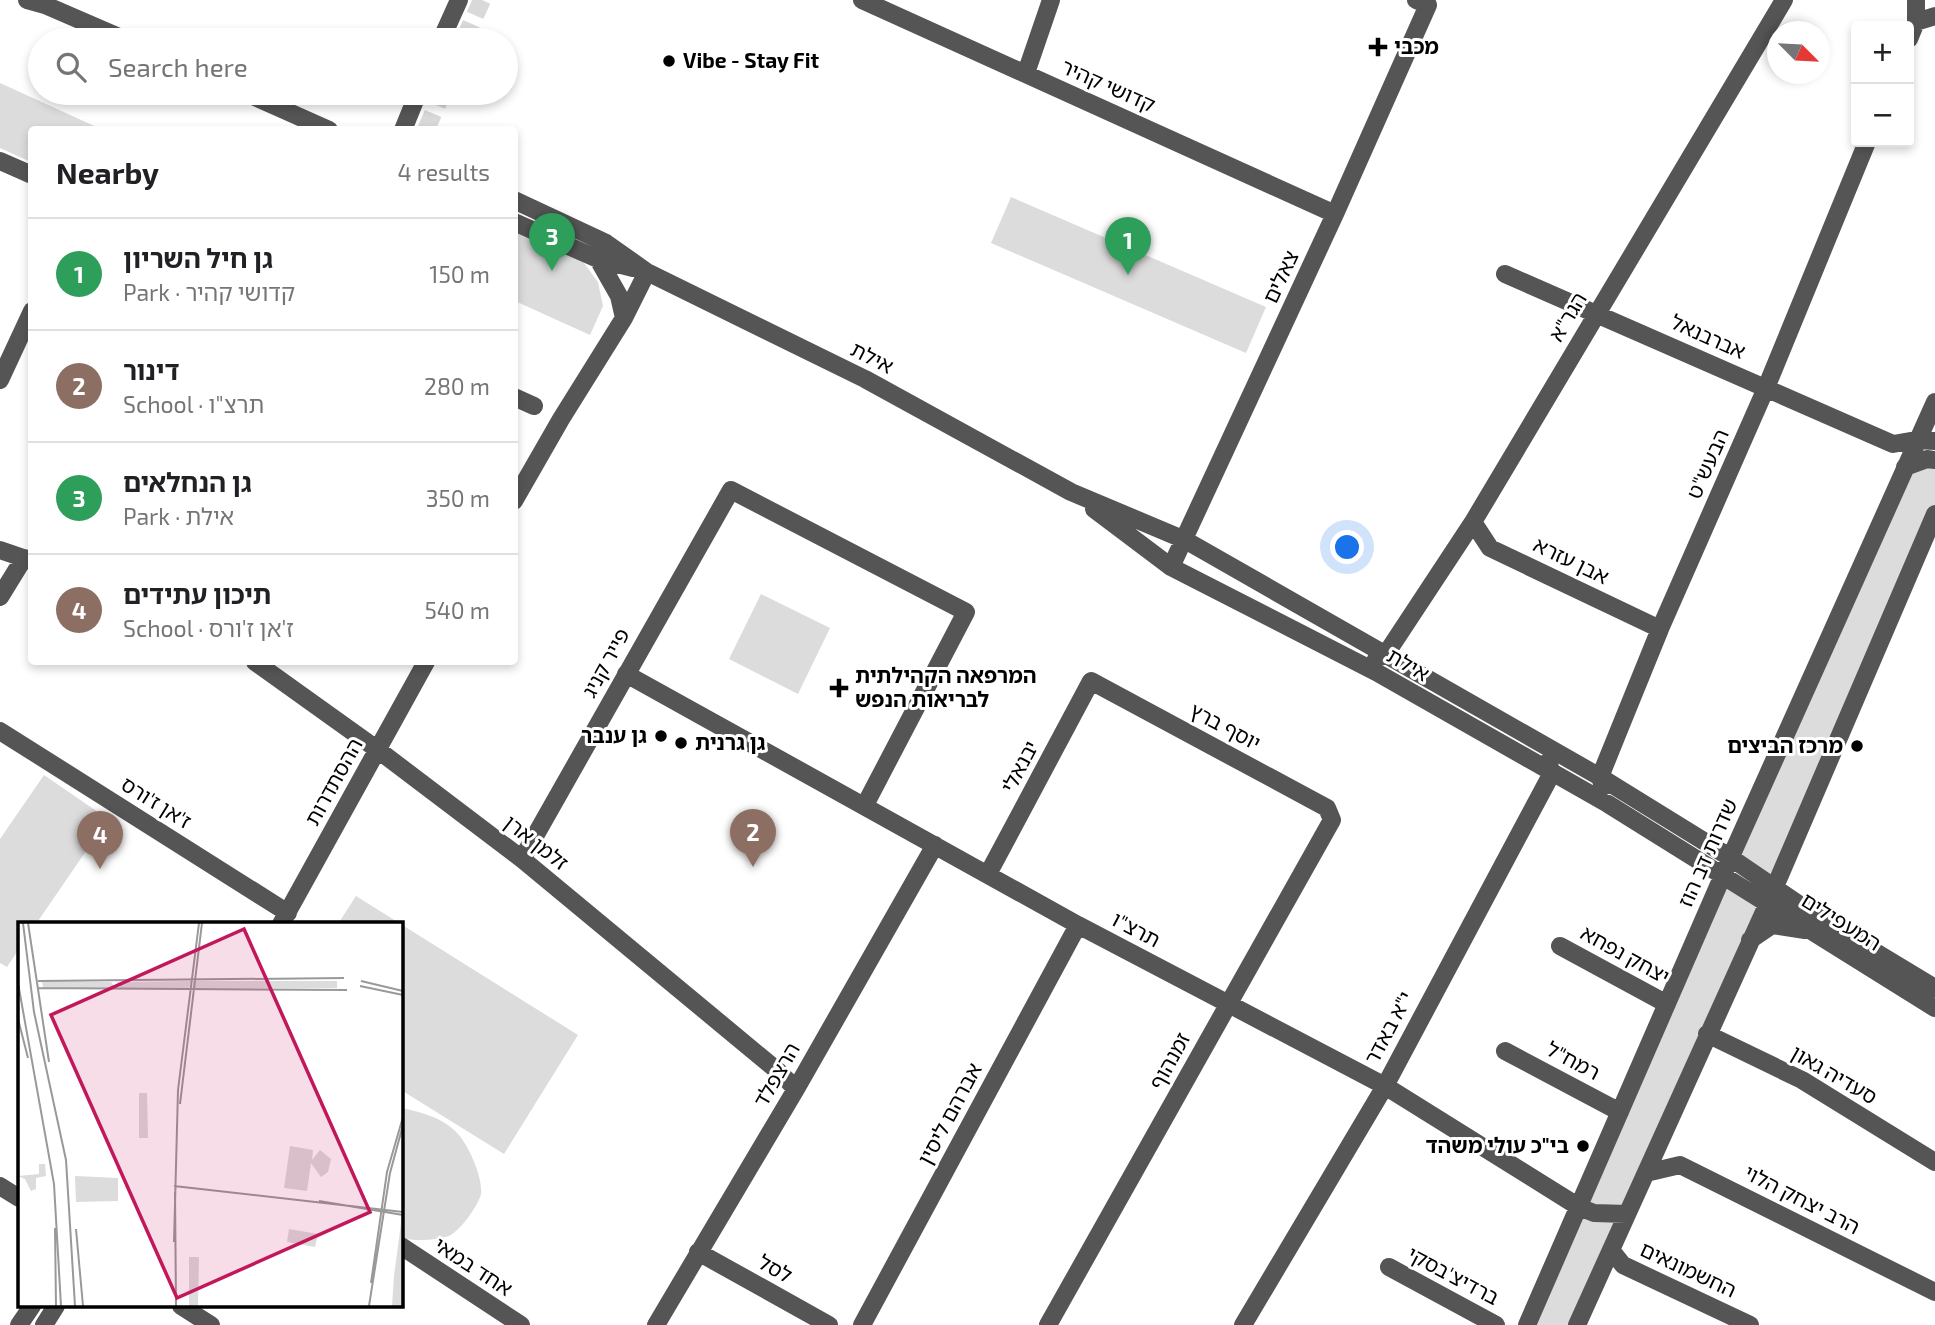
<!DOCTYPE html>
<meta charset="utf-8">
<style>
body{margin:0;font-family:"Exo 2","Noto Sans Hebrew",sans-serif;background:#f2f2f2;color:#202124}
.controls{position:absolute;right:21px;top:21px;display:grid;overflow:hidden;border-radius:7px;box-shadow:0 4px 10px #0003}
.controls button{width:63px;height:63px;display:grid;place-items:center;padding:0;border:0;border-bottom:2px solid #e0e0e0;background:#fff;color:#202124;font:35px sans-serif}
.compass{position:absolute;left:1767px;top:21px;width:63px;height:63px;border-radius:50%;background:#fff;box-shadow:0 4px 10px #0003;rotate:114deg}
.you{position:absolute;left:1348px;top:548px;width:24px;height:24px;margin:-18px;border:5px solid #fff;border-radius:50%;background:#1a73e8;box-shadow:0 0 0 10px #1a73e833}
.badge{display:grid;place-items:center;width:46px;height:46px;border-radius:50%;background:#1a73e8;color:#fff;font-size:23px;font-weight:700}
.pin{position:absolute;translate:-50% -58px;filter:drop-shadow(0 2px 4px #0008)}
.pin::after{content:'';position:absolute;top:37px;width:24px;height:21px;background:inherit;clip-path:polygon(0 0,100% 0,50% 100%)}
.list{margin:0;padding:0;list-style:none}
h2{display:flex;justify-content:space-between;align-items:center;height:91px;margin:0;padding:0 28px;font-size:30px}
h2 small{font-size:23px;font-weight:400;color:#757577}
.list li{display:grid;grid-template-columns:46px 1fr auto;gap:21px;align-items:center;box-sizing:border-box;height:112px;padding:0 28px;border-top:2px solid #e0e0e0}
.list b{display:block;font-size:26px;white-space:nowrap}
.list p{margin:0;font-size:23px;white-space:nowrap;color:#757577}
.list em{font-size:23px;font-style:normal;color:#757577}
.icon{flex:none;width:38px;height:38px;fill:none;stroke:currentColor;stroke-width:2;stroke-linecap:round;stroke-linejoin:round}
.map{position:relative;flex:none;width:1935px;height:1325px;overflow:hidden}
.search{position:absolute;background:#fff;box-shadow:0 4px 10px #0003;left:28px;top:28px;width:490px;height:77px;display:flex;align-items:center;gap:18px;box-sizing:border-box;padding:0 24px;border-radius:38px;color:#757577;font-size:26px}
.panel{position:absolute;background:#fff;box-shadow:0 4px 10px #0003;left:28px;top:126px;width:490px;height:539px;border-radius:7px}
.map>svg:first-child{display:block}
</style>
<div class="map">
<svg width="1935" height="1325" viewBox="0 0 1935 1325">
<rect width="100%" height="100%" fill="#fff"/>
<!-- green -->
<path fill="#dcdcdc" d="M 0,83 L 101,129 L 32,130 L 31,162 L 0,148 Z
M 1011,197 L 1266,307 L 1246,353 L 991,243 Z
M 515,230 L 581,259 L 598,282 L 603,306 L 590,335 L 515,301 Z
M 1935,460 L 1935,514 L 1775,887 L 1733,852 L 1905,467 Z
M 761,594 L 830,628 L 798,694 L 729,659 Z
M 44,775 L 108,819 L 36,924 L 19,924 L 19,949 L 7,967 L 0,963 L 0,839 Z
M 1723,875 L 1768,903 L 1577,1325 L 1527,1325 Z
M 356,896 L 578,1035 L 504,1154 L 401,1090 L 401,924 L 338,924 Z
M 401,1108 C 421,1112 444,1118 458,1134 C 469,1146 483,1178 481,1194 C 478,1206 460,1231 449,1236 C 435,1241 414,1241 401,1238 Z"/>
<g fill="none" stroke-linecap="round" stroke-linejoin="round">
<!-- minor-tunnel -->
<path stroke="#d9d9d9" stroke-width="18" stroke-dasharray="18 9" stroke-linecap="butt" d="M 464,40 L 482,0
M 426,130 L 442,93"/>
<!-- minor -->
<path stroke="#555" stroke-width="18" d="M 27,0 L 45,5 L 126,40
M 862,0 L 1335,214
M 1916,22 L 1916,0
M 1909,39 L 1916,22 L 1935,16
M 441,40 L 459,0
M 1026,73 L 1051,0
M 246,93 L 329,130
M 403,130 L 418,93
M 0,161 L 32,175
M 514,200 L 606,243 L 647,272 L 865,379 L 1071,492 L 1185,540 L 1600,777 L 1731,858 L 1819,918 L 1935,988
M 514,222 L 598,259 L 633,268
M 598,259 L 619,296 L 624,318
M 1505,274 L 1893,444 L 1916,440 L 1935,441
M 0,380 L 32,311
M 514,397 L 534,406
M 1905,467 L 1927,459 L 1935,460
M 514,501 L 561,419 L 624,318 L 647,272
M 1094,509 L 1171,567 L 1376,672 L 1608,804 L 1935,1008
M 1473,522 L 1490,548 L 1660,629
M 0,550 L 32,561
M 1171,567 L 1335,214 L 1428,5 L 1416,0
M 0,597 L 24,558
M 1376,659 L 1386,654 L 1473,522 L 1784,0
M 255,662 L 378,750 L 522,859 L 779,1072 L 796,1089
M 626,674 L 1078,925 L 1385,1086 L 1579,1207 L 1594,1213 L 1627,1214
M 0,731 L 288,913
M 1603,787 L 1600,777 L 1619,730 L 1660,629 L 1766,388 L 1867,142
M 522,859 L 731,490 L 966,612 L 865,805
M 988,874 L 1091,681 L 1327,808 L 1332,820 L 1048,1325
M 281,924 L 426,662
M 1750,940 L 1772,925 L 1805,930
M 1560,946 L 1667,1004
M 1707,1034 L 1802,1080 L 1935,1162
M 1505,1051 L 1620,1112
M 1646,1173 L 1680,1165 L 1935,1292
M 0,1186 L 19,1198
M 401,1246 L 521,1325
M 1611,1250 L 1623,1265 L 1750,1325
M 698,1252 L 829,1325
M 1389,1267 L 1496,1325
M 181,1306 L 211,1325
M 19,1325 L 32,1306
M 44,1325 L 56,1306
M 656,1325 L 796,1089 L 935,845
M 862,1325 L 1078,925
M 1243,1325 L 1385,1086 L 1552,773 L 1548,762
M 1527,1325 L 1733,852 L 1935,402
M 1577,1325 L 1768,903 L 1935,514"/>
</g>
<!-- markers -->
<g fill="#000" stroke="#fff" stroke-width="2.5">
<path d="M1374.5 36.5h7v7h7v7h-7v7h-7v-7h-7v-7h7z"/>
<circle cx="669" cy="61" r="7"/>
<path d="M835.5 677.5h7v7h7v7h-7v7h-7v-7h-7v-7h7z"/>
<circle cx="661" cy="736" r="7"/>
<circle cx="681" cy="743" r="7"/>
<circle cx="1857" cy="746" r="7"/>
<circle cx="1583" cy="1146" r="7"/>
</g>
<g text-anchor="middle" stroke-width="6" stroke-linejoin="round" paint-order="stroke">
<!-- poi labels -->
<g font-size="21" font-weight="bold" fill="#000" stroke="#fff" text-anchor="start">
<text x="1394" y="54">מכבי</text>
<text x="683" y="68">Vibe - Stay Fit</text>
<text x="855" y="683">המרפאה הקהילתית<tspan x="855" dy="24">לבריאות הנפש</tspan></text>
<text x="647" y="743" text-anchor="end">גן ענבר</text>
<text x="695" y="750">גן גרנית</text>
<text x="1843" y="753" text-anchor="end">מרכז הביצים</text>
<text x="1569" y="1153" text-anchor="end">בי"כ עולי משהד</text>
</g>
<!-- street labels -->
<g font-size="21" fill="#000" stroke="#fff">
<text transform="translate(1108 86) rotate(24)" y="7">קדושי קהיר</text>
<text transform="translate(1281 277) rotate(-65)" y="7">צאלים</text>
<text transform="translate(1568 317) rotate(-59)" y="7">הגר"א</text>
<text transform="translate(1708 337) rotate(24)" y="7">אברבנאל</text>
<text transform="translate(872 358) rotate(27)" y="7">אילת</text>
<text transform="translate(1708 464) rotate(-66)" y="7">הבעש"ט</text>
<text transform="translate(1571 561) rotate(26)" y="7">אבן עזרא</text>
<text transform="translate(606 663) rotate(-61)" y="7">פייר קניג</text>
<text transform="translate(1408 665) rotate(30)" y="7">אילת</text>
<text transform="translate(1225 727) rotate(28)" y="7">יוסף ברץ</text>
<text transform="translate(1020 767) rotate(-62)" y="7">יבנאלי</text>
<text transform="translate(334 782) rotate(-61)" y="7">ההסתדרות</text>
<text transform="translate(156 803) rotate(32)" y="7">ז'אן ז'ורס</text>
<text transform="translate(536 843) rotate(38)" y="7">זלמן ארן</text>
<text transform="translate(1708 853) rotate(-66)" y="7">שדרות דב הוז</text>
<text transform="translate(1841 922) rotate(32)" y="7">המעפילים</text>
<text transform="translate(1136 930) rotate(28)" y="7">תרצ"ו</text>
<text transform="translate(1625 955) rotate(29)" y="7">יצחק נפחא</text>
<text transform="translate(1389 1028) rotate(-62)" y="7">י"א באדר</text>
<text transform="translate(1170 1061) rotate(-61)" y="7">זמנהוף</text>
<text transform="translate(1573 1061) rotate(28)" y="7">רמח"ל</text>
<text transform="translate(777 1075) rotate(-60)" y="7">הרצפלד</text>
<text transform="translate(1834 1075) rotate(30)" y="7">סעדיה גאון</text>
<text transform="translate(950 1114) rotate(-62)" y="7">אברהם ליסין</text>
<text transform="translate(1802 1200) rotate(27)" y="7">הרב יצחק הלוי</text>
<text transform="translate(473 1267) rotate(33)" y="7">אחד במאי</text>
<text transform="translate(775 1269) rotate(29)" y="7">לסל</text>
<text transform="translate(1688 1270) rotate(25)" y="7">החשמונאים</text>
<text transform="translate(1453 1276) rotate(28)" y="7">ברדיצ'בסקי</text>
</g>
</g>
<!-- overview -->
<g transform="translate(18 922)">
<rect width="385" height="385" fill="#fff"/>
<path d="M 24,59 L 93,60 L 98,67 L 25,66 ZM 173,59 L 171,67 L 103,67 L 99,60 ZM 175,59 L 319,59 L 319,66 L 174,67 ZM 121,171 L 129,171 L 130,216 L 121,216 ZM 272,224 L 295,228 L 294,238 L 302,228 L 313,237 L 310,250 L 303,255 L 293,241 L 289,269 L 266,266 ZM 21,242 L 27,242 L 28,254 L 18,256 L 18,267 L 13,269 L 7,257 L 0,254 L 21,252 ZM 57,254 L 100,256 L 100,279 L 58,280 ZM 384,294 L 385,384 L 374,384 L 376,354 ZM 271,307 L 300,312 L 297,325 L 269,320 ZM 171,335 L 181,335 L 180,384 L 171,384 Z" fill="#dcdcdc"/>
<path fill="none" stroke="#999" stroke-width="2" d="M 5,1 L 16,90 L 48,238 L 57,384M 10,1 L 31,140M 20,59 L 326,56M 343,59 L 385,69M 0,61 L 36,262 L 43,384M 342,64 L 385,73M 20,66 L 329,68M 0,97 L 10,136M 162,182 L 184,1M 156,264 L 385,290M 157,270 L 158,384M 301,279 L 385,293M 37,306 L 38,384M 58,307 L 65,384M 156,320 L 160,168 L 181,1M 353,361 L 369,250 L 385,195M 351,384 L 372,251 L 385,203"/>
<path fill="#c2185b" fill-opacity="0.15" stroke="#c2185b" stroke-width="3.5" d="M 226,7 L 352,290 L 159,376 L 33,93 Z"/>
<rect width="385" height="385" fill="none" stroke="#000" stroke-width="3.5"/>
</g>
</svg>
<div class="controls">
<button>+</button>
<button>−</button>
</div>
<svg class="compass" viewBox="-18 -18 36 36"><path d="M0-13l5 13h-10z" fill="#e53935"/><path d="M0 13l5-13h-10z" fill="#757577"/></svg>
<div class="you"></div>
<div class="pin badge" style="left:1128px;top:275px;background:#2e9e5b">1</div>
<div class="pin badge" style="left:753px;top:867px;background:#8d6e63">2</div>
<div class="pin badge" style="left:552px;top:271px;background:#2e9e5b">3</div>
<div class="pin badge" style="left:100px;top:869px;background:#8d6e63">4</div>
<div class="search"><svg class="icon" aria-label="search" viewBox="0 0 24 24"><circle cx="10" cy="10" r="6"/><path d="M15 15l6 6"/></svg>Search here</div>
<section class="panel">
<h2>Nearby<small>4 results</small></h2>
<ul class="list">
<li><span class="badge" style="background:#2e9e5b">1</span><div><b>גן חיל השריון</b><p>Park · קדושי קהיר</p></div><em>150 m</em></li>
<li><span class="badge" style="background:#8d6e63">2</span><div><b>דינור</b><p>School · תרצ&quot;ו</p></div><em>280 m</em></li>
<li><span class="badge" style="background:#2e9e5b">3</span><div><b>גן הנחלאים</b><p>Park · אילת</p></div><em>350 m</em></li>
<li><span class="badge" style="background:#8d6e63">4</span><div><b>תיכון עתידים</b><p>School · ז'אן ז'ורס</p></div><em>540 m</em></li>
</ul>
</section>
</div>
